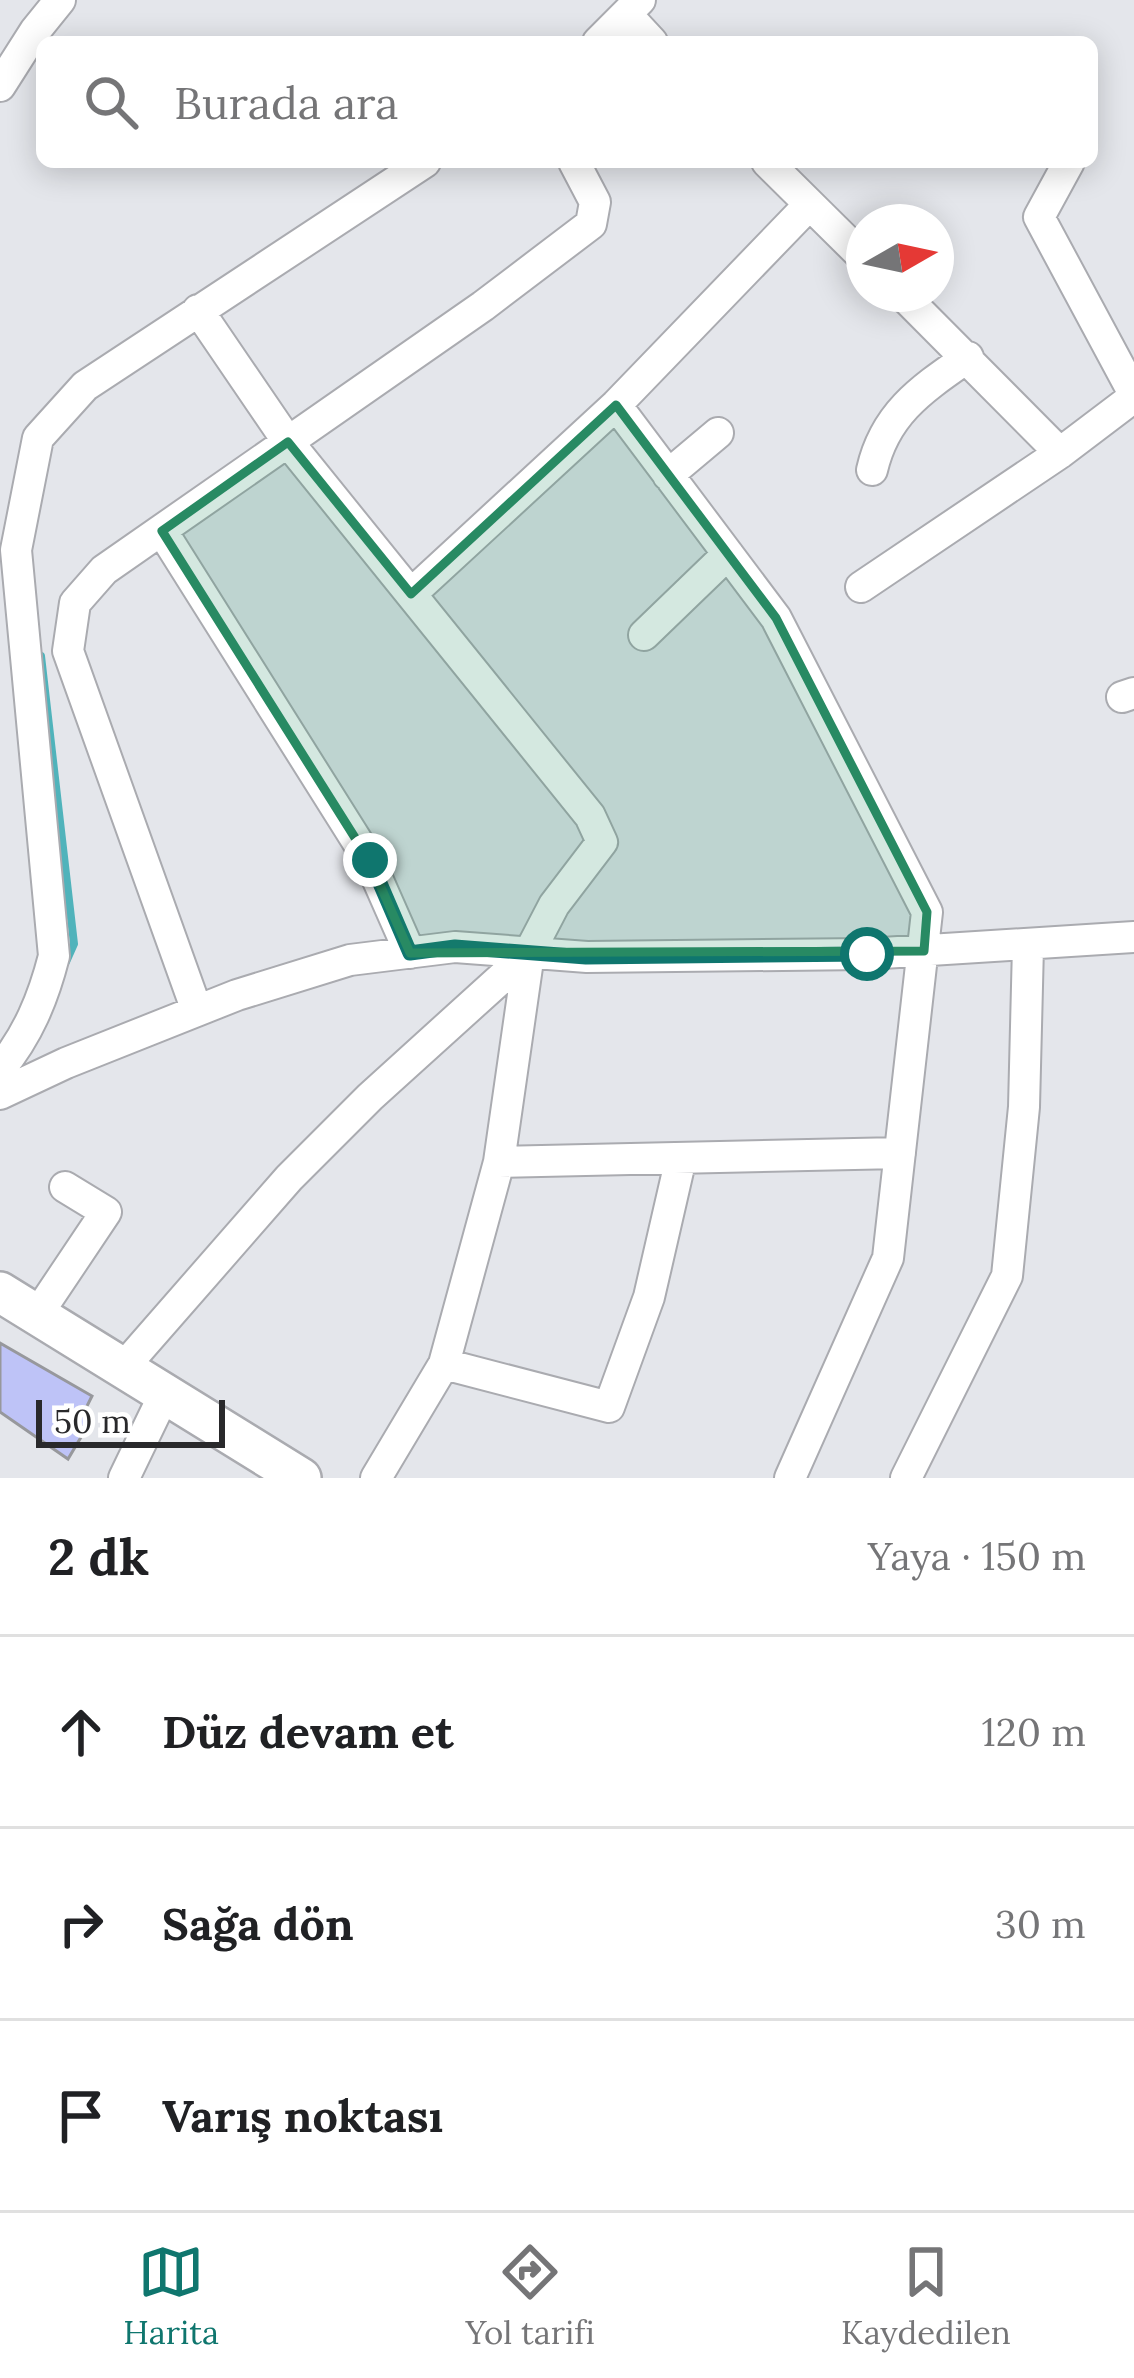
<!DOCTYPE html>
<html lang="tr">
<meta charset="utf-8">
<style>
body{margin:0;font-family:Lora,serif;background:#f6f6f6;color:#202124}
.compass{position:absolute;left:846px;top:204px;width:108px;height:108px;border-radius:50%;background:#fff;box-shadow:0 6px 30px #0003;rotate:81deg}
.scale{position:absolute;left:36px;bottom:30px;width:189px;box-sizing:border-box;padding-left:12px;border:6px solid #29292b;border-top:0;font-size:33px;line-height:42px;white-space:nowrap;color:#29292b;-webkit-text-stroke:9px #fff;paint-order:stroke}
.stop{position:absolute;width:36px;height:36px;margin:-27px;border:9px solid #0f766e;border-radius:50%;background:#fff}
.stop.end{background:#0f766e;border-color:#fff;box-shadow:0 3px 12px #0008}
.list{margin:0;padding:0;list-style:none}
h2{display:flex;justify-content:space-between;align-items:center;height:156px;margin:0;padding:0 48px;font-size:51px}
h2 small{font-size:39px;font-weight:400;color:#757577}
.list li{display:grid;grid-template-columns:78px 1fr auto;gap:36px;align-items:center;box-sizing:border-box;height:192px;padding:0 48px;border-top:3px solid #e0e0e0}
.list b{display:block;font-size:45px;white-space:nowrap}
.list em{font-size:39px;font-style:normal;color:#757577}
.icon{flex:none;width:66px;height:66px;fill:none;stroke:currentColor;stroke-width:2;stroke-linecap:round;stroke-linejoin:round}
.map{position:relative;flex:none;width:1134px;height:1478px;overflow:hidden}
.search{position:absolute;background:#fff;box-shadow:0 6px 30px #0003;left:36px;right:36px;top:36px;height:132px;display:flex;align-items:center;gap:30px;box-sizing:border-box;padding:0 42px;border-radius:18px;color:#757577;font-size:45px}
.sheet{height:732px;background:#fff}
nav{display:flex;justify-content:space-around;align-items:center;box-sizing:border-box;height:168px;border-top:3px solid #e0e0e0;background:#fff;font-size:33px;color:#757577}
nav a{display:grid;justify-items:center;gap:6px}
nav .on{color:#0f766e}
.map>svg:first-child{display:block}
</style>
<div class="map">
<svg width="1134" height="1478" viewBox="0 0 1134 1478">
<rect width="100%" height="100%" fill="#e4e6eb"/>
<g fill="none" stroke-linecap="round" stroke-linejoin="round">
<!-- stream -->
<path stroke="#50b3bb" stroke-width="8" d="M 41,656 L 74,944 L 66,962"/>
</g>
<!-- building -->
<path fill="#bec3f7" stroke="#97989c" stroke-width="3" d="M 0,1343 L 92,1396 L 85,1410 L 91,1413 L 84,1426 L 87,1427 L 68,1459 L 0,1412 Z"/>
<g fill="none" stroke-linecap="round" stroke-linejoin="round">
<!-- minor casing -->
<g stroke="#aaabb0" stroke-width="34">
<path id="minor" d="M 627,15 L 652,42
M 598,42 L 640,0
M 0,86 L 35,31 L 60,0
M 767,162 L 864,258
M 1069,162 L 1039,217 L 1134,394
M 902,294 L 1060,453
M 198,310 L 288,442 L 590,816 L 602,842 L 554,905 L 529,953 L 499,1162 L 444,1364 L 376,1478
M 616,405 L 776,618 L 927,912 L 888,1258 L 790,1478
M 872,470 C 885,413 922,389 968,357
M 668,475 L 718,433
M 162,531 L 369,860 L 410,953
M 861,587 L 1060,453 L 1134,397
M 411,594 L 616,405 L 809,205
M 644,635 L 728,554
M 1122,697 L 1134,693
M 197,1011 L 68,651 L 75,603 L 104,570 L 483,306 L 591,224 L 595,202 L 574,162
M 0,1069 C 28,1035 43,999 54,956 L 16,550 L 38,438 L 85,386 L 425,162
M 0,1094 L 66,1063 L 237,995 L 350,960 L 455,947 L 587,957 L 867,954 L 1134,937
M 499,1162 L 900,1153
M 37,1315 L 106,1212 L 65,1187
M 444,1364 L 609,1407 L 649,1297 L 681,1158
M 122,1369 L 289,1178 L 370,1097 L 529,953
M 124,1478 L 164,1395
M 906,1478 L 1007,1276 L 1024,1107 L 1028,946"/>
</g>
<!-- tertiary casing -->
<g stroke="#aaabb0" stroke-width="44">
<path id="tertiary" d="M 0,1292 L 301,1478"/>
</g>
<!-- minor -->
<use href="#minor" stroke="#fff" stroke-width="30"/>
<!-- tertiary -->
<use href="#tertiary" stroke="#fff" stroke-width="39"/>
</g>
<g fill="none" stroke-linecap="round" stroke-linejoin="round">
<!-- route -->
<path stroke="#0f766e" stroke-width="15" d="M 370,860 L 410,953 L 455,947 L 586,957 L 867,954"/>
</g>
<!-- marked area -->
<path fill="#288a63" fill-opacity="0.2" stroke="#288a63" stroke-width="9" stroke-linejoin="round" d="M 616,405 L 776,618 L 927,912 L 924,951 L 410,953 L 369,860 L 162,531 L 288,442 L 411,594 Z"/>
</svg>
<svg class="compass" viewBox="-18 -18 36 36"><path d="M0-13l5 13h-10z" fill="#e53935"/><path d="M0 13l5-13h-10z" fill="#757577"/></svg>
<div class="scale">50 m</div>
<div class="stop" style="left:867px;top:954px"></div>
<div class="stop end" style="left:370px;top:860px"></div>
<div class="search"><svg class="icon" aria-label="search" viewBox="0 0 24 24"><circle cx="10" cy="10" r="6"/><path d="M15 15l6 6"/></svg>Burada ara</div>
</div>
<section class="sheet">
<h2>2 dk<small>Yaya · 150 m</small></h2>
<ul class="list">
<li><svg class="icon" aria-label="ahead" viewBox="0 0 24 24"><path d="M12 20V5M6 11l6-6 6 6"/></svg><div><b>Düz devam et</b></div><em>120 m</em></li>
<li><svg class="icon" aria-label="right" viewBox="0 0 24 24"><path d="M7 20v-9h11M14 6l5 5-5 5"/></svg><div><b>Sağa dön</b></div><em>30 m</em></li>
<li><svg class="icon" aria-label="arrive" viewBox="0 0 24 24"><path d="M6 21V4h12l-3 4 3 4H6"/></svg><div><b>Varış noktası</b></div></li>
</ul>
</section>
<nav>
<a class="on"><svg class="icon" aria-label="map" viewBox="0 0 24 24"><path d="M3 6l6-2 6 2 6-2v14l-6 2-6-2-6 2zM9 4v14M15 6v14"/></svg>Harita</a>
<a><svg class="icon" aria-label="directions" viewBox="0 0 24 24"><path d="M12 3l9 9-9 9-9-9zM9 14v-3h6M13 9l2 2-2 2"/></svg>Yol tarifi</a>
<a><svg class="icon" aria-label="saved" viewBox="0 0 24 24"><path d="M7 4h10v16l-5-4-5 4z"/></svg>Kaydedilen</a>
</nav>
